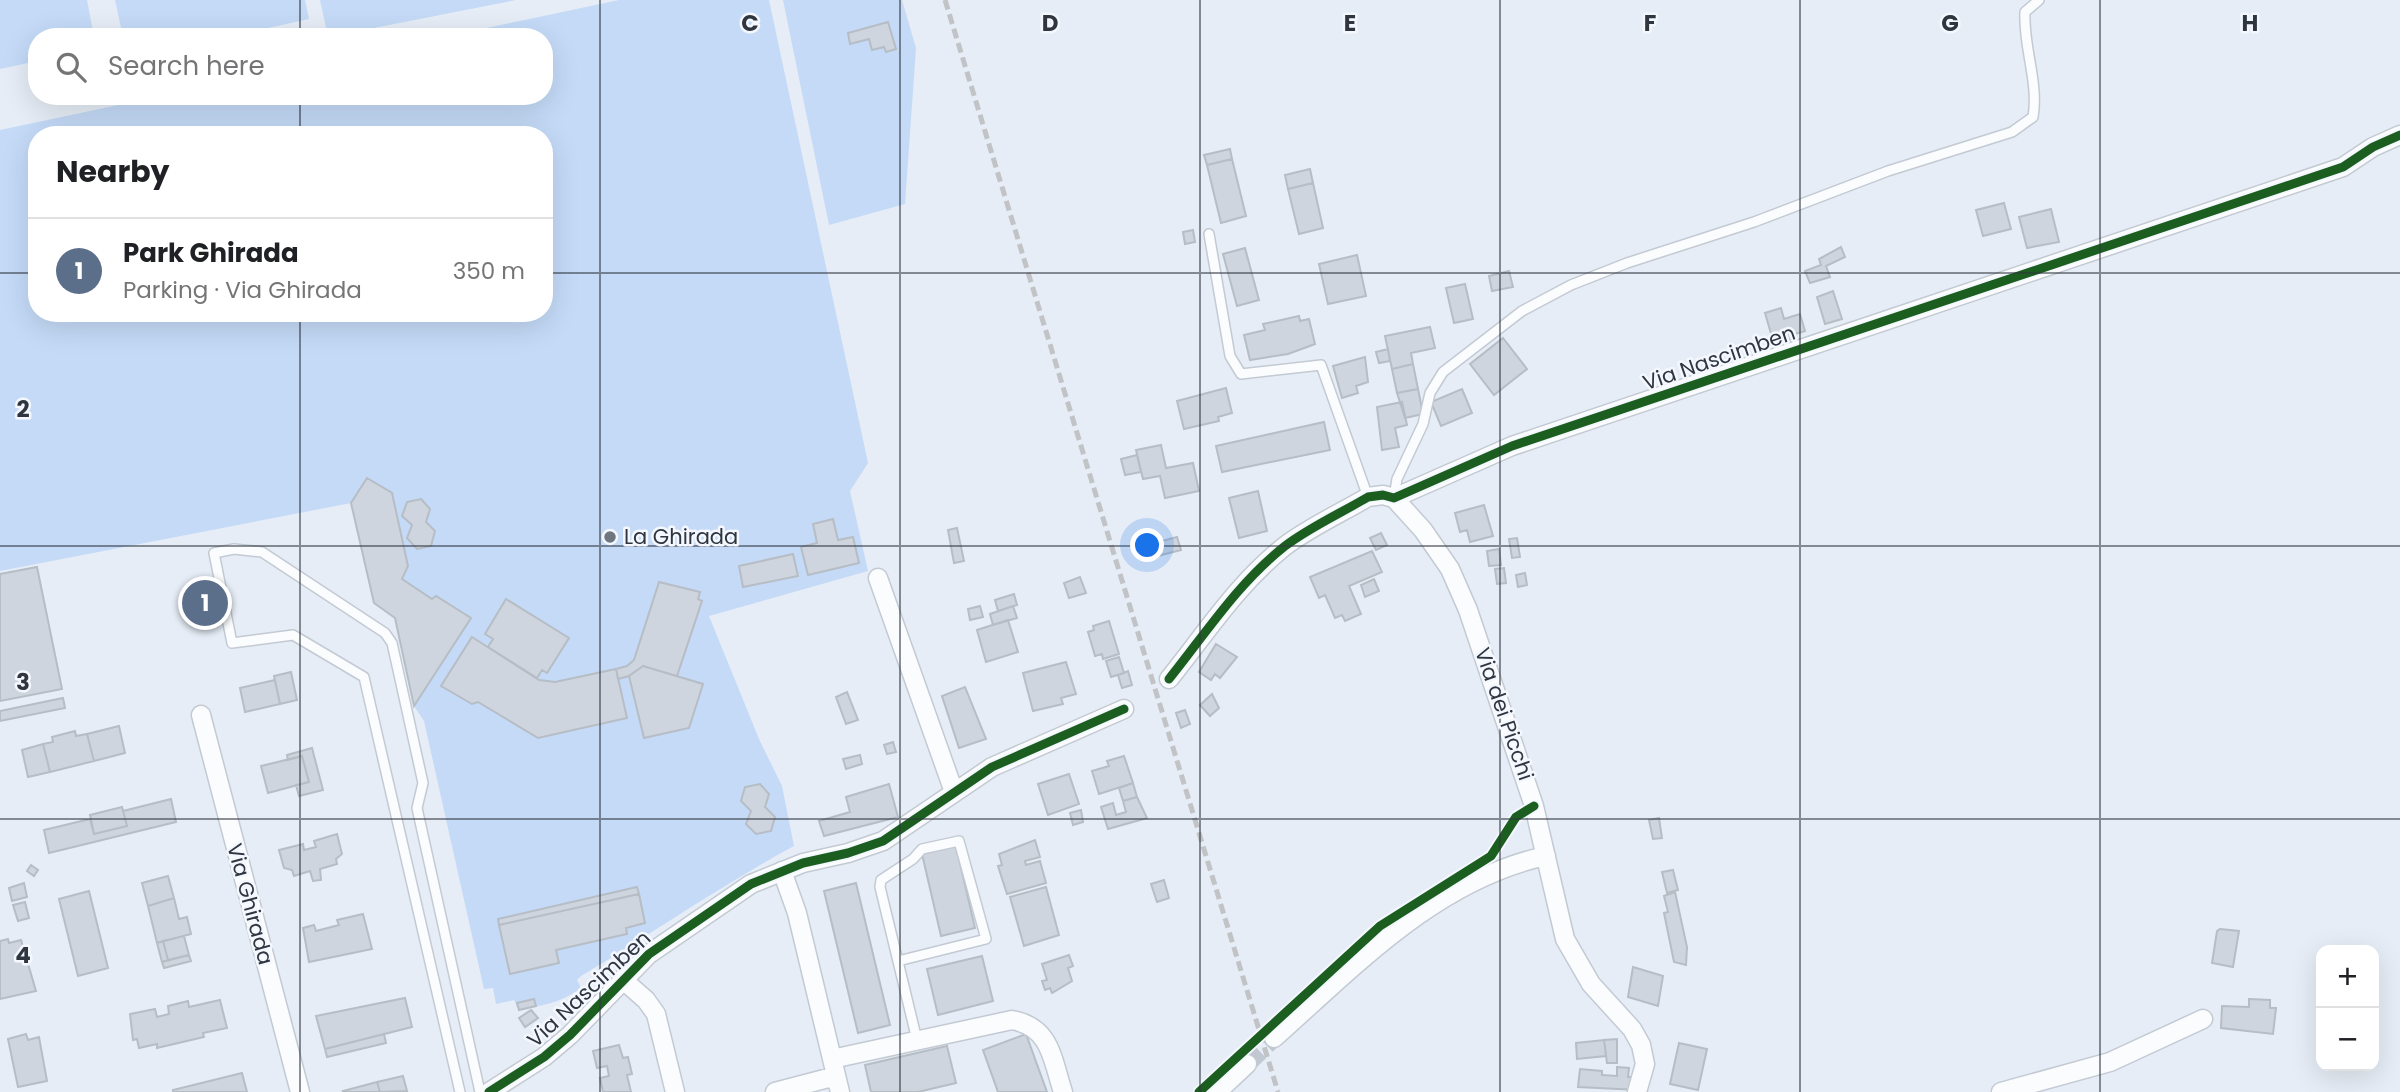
<!DOCTYPE html>
<meta charset="utf-8">
<style>
body{margin:0;font-family:Poppins,sans-serif;background:#f2f2f2;color:#202124}
.controls{position:absolute;right:21px;bottom:21px;display:grid;overflow:hidden;border-radius:14px;box-shadow:0 7px 28px #0002}
.controls button{width:63px;height:63px;display:grid;place-items:center;padding:0;border:0;border-bottom:2px solid #e0e0e0;background:#fff;color:#202124;font:35px sans-serif}
.you{position:absolute;left:1148px;top:546px;width:24px;height:24px;margin:-18px;border:5px solid #fff;border-radius:50%;background:#1a73e8;box-shadow:0 0 0 10px #1a73e833}
.badge{display:grid;place-items:center;width:46px;height:46px;border-radius:50%;background:#b45309;color:#fff;font-size:23px;font-weight:700}
.pin{position:absolute;translate:-50% -50%;border:4px solid #fff;box-shadow:0 2px 7px #0006}
.list{margin:0;padding:0;list-style:none}
h2{display:flex;justify-content:space-between;align-items:center;height:91px;margin:0;padding:0 28px;font-size:30px}
h2 small{font-size:23px;font-weight:400;color:#757577}
.list li{display:grid;grid-template-columns:46px 1fr auto;gap:21px;align-items:center;box-sizing:border-box;height:105px;padding:0 28px;border-top:2px solid #e0e0e0}
.list b{display:block;font-size:26px;white-space:nowrap}
.list p{margin:0;font-size:23px;white-space:nowrap;color:#757577}
.list em{font-size:23px;font-style:normal;color:#757577}
.icon{flex:none;width:38px;height:38px;fill:none;stroke:currentColor;stroke-width:2;stroke-linecap:round;stroke-linejoin:round}
.map{position:relative;flex:none;width:2400px;height:1092px;overflow:hidden}
.search{position:absolute;background:#fff;box-shadow:0 7px 28px #0002;left:28px;top:28px;width:525px;height:77px;display:flex;align-items:center;gap:18px;box-sizing:border-box;padding:0 24px;border-radius:28px;color:#757577;font-size:26px}
.panel{position:absolute;background:#fff;box-shadow:0 7px 28px #0002;left:28px;top:126px;width:525px;height:196px;border-radius:28px}
.map>svg:first-child{display:block}
</style>
<div class="map">
<svg width="2400" height="1092" viewBox="0 0 2400 1092">
<rect width="100%" height="100%" fill="#e6edf6"/>
<!-- green -->
<path fill="#c4daf7" fill-rule="evenodd" d="M 0,0 L 87,0 L 94,37 L 37,37 L 37,61 L 0,69 Z
M 115,0 L 305,0 L 309,19 L 226,37 L 123,37 Z
M 320,0 L 516,0 L 328,37 Z
M 619,0 L 769,0 L 868,463 L 850,491 L 868,571 L 709,616 L 759,739 L 782,786 L 794,846 C 720,886 653,933 581,976 L 577,980 L 581,988 C 557,1005 544,1004 519,1010 L 514,1000 L 496,1004 L 493,988 L 484,989 L 424,721 L 414,706 L 395,618 L 374,603 L 351,503 L 0,571 L 0,130 L 161,96 L 544,96 L 544,37 L 444,37 ZM 37,135 L 544,135 L 544,313 L 37,313 Z
M 783,0 L 902,0 L 916,48 L 905,204 L 829,225 Z"/>
<!-- building -->
<path fill="#cfd5df" stroke="#b6bdc5" stroke-width="2" d="M 888,22 L 896,49 L 886,52 L 884,47 L 872,50 L 869,39 L 850,44 L 848,33 Z
M 1230,149 L 1232,159 L 1207,165 L 1204,155 Z
M 1232,159 L 1246,216 L 1221,223 L 1207,165 Z
M 1310,169 L 1313,183 L 1288,189 L 1285,175 Z
M 1313,183 L 1323,228 L 1299,234 L 1288,189 Z
M 2004,203 L 2011,229 L 1983,236 L 1976,210 Z
M 2051,209 L 2059,242 L 2027,248 L 2019,217 Z
M 1193,230 L 1195,242 L 1185,244 L 1183,232 Z
M 1841,247 L 1845,257 L 1826,266 L 1830,277 L 1810,283 L 1805,271 L 1821,265 L 1819,259 Z
M 1245,248 L 1259,300 L 1237,306 L 1223,254 Z
M 1357,255 L 1366,296 L 1328,304 L 1319,264 Z
M 1509,271 L 1513,287 L 1492,291 L 1489,276 Z
M 1465,284 L 1473,319 L 1454,323 L 1446,288 Z
M 1833,291 L 1842,319 L 1825,324 L 1817,297 Z
M 1781,308 L 1784,319 L 1800,314 L 1805,331 L 1795,334 L 1796,338 L 1774,344 L 1765,313 Z
M 1299,316 L 1300,321 L 1309,319 L 1315,344 L 1288,354 L 1250,360 L 1244,335 L 1265,330 L 1263,324 Z
M 1430,327 L 1435,348 L 1411,353 L 1413,364 L 1392,369 L 1385,336 Z
M 1503,338 L 1527,369 L 1494,395 L 1470,364 Z
M 1388,349 L 1390,361 L 1379,363 L 1376,352 Z
M 1365,357 L 1368,382 L 1356,386 L 1358,393 L 1342,398 L 1333,366 Z
M 1413,364 L 1418,389 L 1397,393 L 1392,369 Z
M 1226,388 L 1232,413 L 1218,417 L 1219,421 L 1184,429 L 1177,401 Z
M 1418,389 L 1423,414 L 1405,418 L 1397,393 Z
M 1462,389 L 1472,413 L 1441,426 L 1431,402 Z
M 1402,402 L 1407,425 L 1395,428 L 1399,447 L 1382,450 L 1377,407 Z
M 1324,422 L 1330,450 L 1222,472 L 1216,446 Z
M 1161,445 L 1166,468 L 1193,463 L 1199,491 L 1165,498 L 1160,476 L 1143,479 L 1136,450 Z
M 1137,455 L 1141,472 L 1125,475 L 1121,459 Z
M 367,478 L 392,493 L 408,566 L 402,579 L 432,599 L 436,596 L 471,618 L 414,706 L 395,618 L 374,603 L 351,503 Z
M 1258,491 L 1267,531 L 1239,538 L 1229,498 Z
M 421,499 L 430,509 L 426,522 L 435,531 L 431,546 L 417,549 L 407,538 L 412,525 L 402,516 L 407,502 Z
M 1484,505 L 1493,536 L 1470,542 L 1467,530 L 1460,532 L 1455,513 Z
M 833,519 L 838,540 L 853,537 L 859,563 L 808,575 L 801,547 L 817,543 L 813,524 Z
M 957,528 L 964,561 L 954,563 L 948,530 Z
M 1381,533 L 1387,545 L 1376,550 L 1370,538 Z
M 1177,537 L 1181,550 L 1142,560 L 1140,553 L 1134,554 L 1131,543 L 1144,540 L 1147,545 Z
M 1517,538 L 1520,557 L 1512,558 L 1509,539 Z
M 1499,549 L 1501,565 L 1489,566 L 1487,551 Z
M 1372,551 L 1382,572 L 1349,586 L 1361,614 L 1345,621 L 1342,615 L 1335,618 L 1325,595 L 1319,598 L 1310,577 Z
M 793,554 L 798,576 L 743,587 L 739,566 Z
M 37,567 L 62,689 L 0,701 L 0,574 Z
M 1504,568 L 1506,583 L 1497,584 L 1495,569 Z
M 1525,573 L 1527,585 L 1518,587 L 1516,575 Z
M 1080,577 L 1086,593 L 1069,598 L 1064,583 Z
M 1374,579 L 1379,591 L 1365,597 L 1361,585 Z
M 659,582 L 700,592 L 698,599 L 702,601 L 677,676 L 643,666 L 629,676 L 618,679 L 616,669 L 627,666 L 634,660 Z
M 1014,594 L 1017,605 L 998,611 L 995,600 Z
M 506,599 L 569,638 L 547,673 L 542,670 L 537,678 L 488,647 L 493,639 L 485,634 Z
M 980,606 L 983,617 L 970,620 L 968,609 Z
M 1013,606 L 1017,618 L 993,625 L 990,614 Z
M 1008,620 L 1018,652 L 986,662 L 977,630 Z
M 1109,621 L 1119,654 L 1103,659 L 1102,654 L 1095,656 L 1088,632 L 1094,630 L 1093,626 Z
M 472,637 L 539,680 L 555,682 L 616,669 L 627,718 L 538,738 L 478,702 L 472,704 L 441,686 Z
M 1216,644 L 1237,657 L 1220,678 L 1215,674 L 1211,680 L 1199,672 Z
M 1119,657 L 1124,673 L 1111,677 L 1106,661 Z
M 1066,662 L 1076,694 L 1061,698 L 1063,704 L 1033,711 L 1023,673 Z
M 643,666 L 703,684 L 689,728 L 644,738 L 629,676 Z
M 1128,671 L 1132,685 L 1122,688 L 1118,675 Z
M 291,672 L 297,700 L 280,704 L 274,676 Z
M 275,680 L 280,704 L 245,712 L 240,688 Z
M 965,687 L 986,739 L 959,748 L 942,696 Z
M 847,692 L 858,720 L 846,724 L 836,697 Z
M 1212,694 L 1219,708 L 1210,716 L 1200,705 Z
M 63,698 L 65,708 L 0,721 L 0,711 Z
M 1185,710 L 1190,724 L 1181,728 L 1176,713 Z
M 119,726 L 125,753 L 94,761 L 87,734 Z
M 75,731 L 76,736 L 87,734 L 94,761 L 50,772 L 43,744 L 53,742 L 52,737 Z
M 893,742 L 896,752 L 887,754 L 884,745 Z
M 43,744 L 50,772 L 28,777 L 22,750 Z
M 312,748 L 323,790 L 299,796 L 296,785 L 309,782 L 302,756 L 288,760 L 287,755 Z
M 860,755 L 862,764 L 846,769 L 843,759 Z
M 302,756 L 309,782 L 268,793 L 261,766 Z
M 1124,756 L 1133,783 L 1099,794 L 1092,771 L 1109,766 L 1107,761 Z
M 1069,774 L 1079,804 L 1048,815 L 1038,784 Z
M 1133,783 L 1137,797 L 1123,801 L 1119,788 Z
M 760,784 L 769,794 L 765,807 L 775,817 L 771,831 L 756,834 L 746,824 L 751,811 L 741,801 L 745,787 Z
M 889,784 L 898,817 L 824,836 L 819,821 L 850,812 L 846,797 Z
M 1137,797 L 1147,818 L 1108,829 L 1101,807 L 1113,803 L 1116,815 L 1126,812 L 1123,801 Z
M 171,799 L 176,822 L 49,853 L 44,830 L 90,819 L 94,834 L 127,826 L 123,811 Z
M 122,807 L 127,826 L 94,834 L 90,815 Z
M 1081,810 L 1083,822 L 1073,825 L 1070,813 Z
M 1659,818 L 1662,838 L 1653,839 L 1649,820 Z
M 337,834 L 342,854 L 336,859 L 337,864 L 320,869 L 321,880 L 313,881 L 310,871 L 294,876 L 292,870 L 284,868 L 279,850 L 303,844 L 304,850 L 316,847 L 314,841 Z
M 1035,840 L 1040,857 L 1025,861 L 1026,865 L 1040,861 L 1046,883 L 1007,894 L 998,866 L 1002,865 L 999,854 Z
M 956,846 L 975,928 L 941,936 L 922,854 Z
M 31,865 L 38,870 L 34,876 L 27,871 Z
M 1673,870 L 1678,890 L 1667,893 L 1662,872 Z
M 168,876 L 174,898 L 148,906 L 142,883 Z
M 1164,880 L 1169,898 L 1157,902 L 1151,884 Z
M 24,883 L 27,897 L 12,901 L 9,888 Z
M 856,883 L 890,1025 L 858,1033 L 824,891 Z
M 637,887 L 639,894 L 499,925 L 498,919 Z
M 1046,887 L 1059,935 L 1024,946 L 1010,897 Z
M 89,891 L 108,968 L 78,976 L 59,899 Z
M 1675,892 L 1687,947 L 1686,965 L 1674,962 L 1664,913 L 1668,912 L 1664,896 Z
M 639,894 L 645,923 L 626,928 L 627,934 L 556,950 L 559,963 L 510,974 L 499,925 Z
M 174,898 L 179,919 L 187,917 L 191,934 L 157,943 L 148,906 Z
M 25,902 L 29,918 L 18,921 L 13,905 Z
M 363,914 L 372,949 L 309,962 L 303,928 L 314,925 L 316,931 L 339,925 L 337,920 Z
M 2220,929 L 2239,931 L 2233,967 L 2212,963 L 2217,931 Z
M 184,936 L 189,955 L 168,960 L 163,941 Z
M 8,939 L 9,943 L 21,940 L 36,991 L 0,999 L 0,941 Z
M 163,941 L 168,960 L 162,962 L 157,943 Z
M 189,955 L 191,961 L 164,968 L 162,962 Z
M 1069,955 L 1073,966 L 1068,968 L 1072,981 L 1052,993 L 1050,988 L 1045,990 L 1042,981 L 1047,980 L 1042,964 Z
M 982,956 L 993,1001 L 938,1015 L 927,969 Z
M 1633,967 L 1663,976 L 1658,1006 L 1628,997 Z
M 405,998 L 412,1027 L 325,1049 L 316,1016 Z
M 534,999 L 536,1006 L 519,1010 L 517,1003 Z
M 2249,999 L 2270,1000 L 2270,1008 L 2276,1008 L 2273,1034 L 2221,1028 L 2222,1006 L 2249,1007 Z
M 220,1000 L 227,1028 L 203,1033 L 204,1037 L 157,1048 L 157,1044 L 139,1048 L 137,1039 L 133,1040 L 130,1014 L 155,1009 L 157,1017 L 169,1014 L 168,1006 L 188,1001 L 189,1007 Z
M 531,1010 L 538,1018 L 525,1027 L 519,1018 Z
M 26,1034 L 28,1040 L 39,1037 L 47,1081 L 18,1087 L 8,1039 Z
M 384,1034 L 386,1043 L 327,1057 L 325,1049 Z
M 1026,1034 L 1047,1092 L 998,1092 L 983,1050 Z
M 1617,1039 L 1617,1063 L 1607,1063 L 1604,1040 Z
M 1604,1040 L 1606,1056 L 1577,1059 L 1576,1043 Z
M 1679,1043 L 1707,1049 L 1698,1090 L 1670,1084 Z
M 619,1045 L 623,1058 L 628,1057 L 632,1074 L 627,1075 L 631,1092 L 603,1092 L 600,1078 L 609,1076 L 607,1066 L 597,1068 L 593,1051 Z
M 947,1046 L 956,1083 L 918,1092 L 871,1092 L 865,1065 Z
M 1617,1067 L 1629,1068 L 1628,1077 L 1639,1077 L 1638,1090 L 1578,1087 L 1580,1069 L 1602,1071 L 1602,1075 L 1617,1076 Z
M 242,1073 L 247,1092 L 173,1092 L 173,1090 Z
M 403,1076 L 407,1091 L 380,1092 L 377,1082 Z
M 377,1082 L 380,1092 L 344,1092 L 343,1091 Z"/>
<g fill="none" stroke-linecap="round" stroke-linejoin="round">
<!-- street-tunnel -->
<path stroke="#c1c8d2" stroke-width="18" stroke-dasharray="18 9" stroke-linecap="butt" d="M 1247,1064 L 1274,1038"/>
<!-- lane casing -->
<g stroke="#c3cad3" stroke-width="12">
<path id="lane" d="M 1209,234 L 1230,356 L 1241,374 L 1321,365 L 1368,497
M 1394,497 L 1397,479 L 1423,424 L 1430,393 L 1443,372 L 1522,311 L 1571,285 L 1627,263 L 1754,222 L 1888,171 L 2012,132 L 2033,117 C 2039,82 2023,47 2025,12 L 2039,0
M 898,961 L 986,939 L 959,841 L 922,849 L 913,859 L 881,880 L 880,887 L 917,1040
M 460,1092 L 364,677 L 293,635 L 232,643 L 214,553 L 234,549 L 262,552 L 385,633 L 392,643 L 423,783 L 417,808 L 480,1092"/>
</g>
<!-- street casing -->
<g stroke="#c3cad3" stroke-width="21">
<path id="street" d="M 1394,498 L 1423,530 L 1450,569 L 1468,610 L 1534,806 L 1565,939 L 1591,984 L 1632,1029 L 1641,1045 L 1645,1064 L 1637,1092
M 878,578 L 954,792
M 1169,679 C 1206,633 1238,583 1285,546 C 1310,527 1341,513 1368,497 L 1383,495 L 1394,498 L 1512,446 L 2343,167 L 2373,147 L 2400,135
M 201,715 L 300,1092
M 782,871 L 797,913 L 840,1092
M 622,979 L 646,1000 L 656,1014 L 675,1092
M 1274,1038 C 1355,966 1437,879 1546,856
M 832,1059 L 1012,1020 C 1051,1027 1052,1059 1063,1092
M 489,1092 L 544,1057 L 570,1035 L 649,954 L 751,884 L 803,863 L 848,853 L 883,841 L 992,767 L 1124,709
M 775,1092 L 836,1076
M 1217,1092 L 1247,1064
M 2001,1092 L 2110,1062 L 2203,1019"/>
</g>
<!-- lane -->
<use href="#lane" stroke="#fbfcfe" stroke-width="9"/>
<!-- street -->
<use href="#street" stroke="#fbfcfe" stroke-width="18"/>
<!-- rail -->
<path stroke="#c1c3c6" stroke-width="5" stroke-dasharray="10 5" stroke-linecap="butt" d="M 945,0 L 1278,1092"/>
<!-- cycleway casing -->
<g stroke="#f4f8fe" stroke-width="13">
<path id="cycleway" d="M 1169,679 C 1206,633 1238,583 1285,546 C 1310,527 1341,513 1368,497 L 1383,495 L 1394,498 L 1512,446 L 2343,167 L 2373,147 L 2400,135
M 489,1092 L 544,1057 L 570,1035 L 649,954 L 751,884 L 803,863 L 848,853 L 883,841 L 992,767 L 1124,709
M 1199,1092 L 1380,926 L 1491,856 L 1516,817 L 1534,806"/>
</g>
<!-- cycleway -->
<use href="#cycleway" stroke="#1b5e20" stroke-width="9"/>
</g>
<!-- grid -->
<path fill="none" stroke="#2f3640" stroke-width="2" stroke-opacity="0.55" d="M 300,0 L 300,37M 600,0 L 600,1092M 900,0 L 900,1092M 1200,0 L 1200,1092M 1500,0 L 1500,1092M 1800,0 L 1800,1092M 2100,0 L 2100,1092M 300,96 L 300,135M 0,273 L 37,273M 544,273 L 2400,273M 300,313 L 300,1092M 0,546 L 2400,546M 0,819 L 2400,819"/>
<!-- markers -->
<circle fill="#6f7680" stroke="#f4f8fe" stroke-width="2.5" cx="610" cy="537" r="7"/>
<g text-anchor="middle" stroke-width="5" stroke-linejoin="round" paint-order="stroke">
<!-- street labels -->
<g font-size="21" fill="#2f3640" stroke="#f4f8fe">
<text transform="translate(1719 358) rotate(-19)" y="7">Via Nascimben</text>
<text transform="translate(1504 714) rotate(71)" y="7">Via dei Picchi</text>
<text transform="translate(250 904) rotate(75)" y="7">Via Ghirada</text>
<text transform="translate(589 989) rotate(-43)" y="7">Via Nascimben</text>
</g>
<!-- poi labels -->
<g font-size="21" fill="#2f3640" stroke="#f4f8fe" text-anchor="start">
<text x="624" y="544">La Ghirada</text>
</g>
</g>
<g font-size="23" text-anchor="middle" font-weight="bold" fill="#2f3640" stroke="#f4f8fe" stroke-width="5" stroke-linejoin="round" paint-order="stroke">
<text x="750" y="31">C</text>
<text x="1050" y="31">D</text>
<text x="1350" y="31">E</text>
<text x="1650" y="31">F</text>
<text x="1950" y="31">G</text>
<text x="2250" y="31">H</text>
<text x="23" y="417">2</text>
<text x="23" y="690">3</text>
<text x="23" y="963">4</text>
</g>
</svg>
<div class="controls">
<button>+</button>
<button>−</button>
</div>
<div class="you"></div>
<div class="pin badge" style="left:205px;top:603px;background:#5c6f8a">1</div>
<div class="search"><svg class="icon" aria-label="search" viewBox="0 0 24 24"><circle cx="10" cy="10" r="6"/><path d="M15 15l6 6"/></svg>Search here</div>
<section class="panel">
<h2>Nearby<small></small></h2>
<ul class="list">
<li><span class="badge" style="background:#5c6f8a">1</span><div><b>Park Ghirada</b><p>Parking · Via Ghirada</p></div><em>350 m</em></li>
</ul>
</section>
</div>
